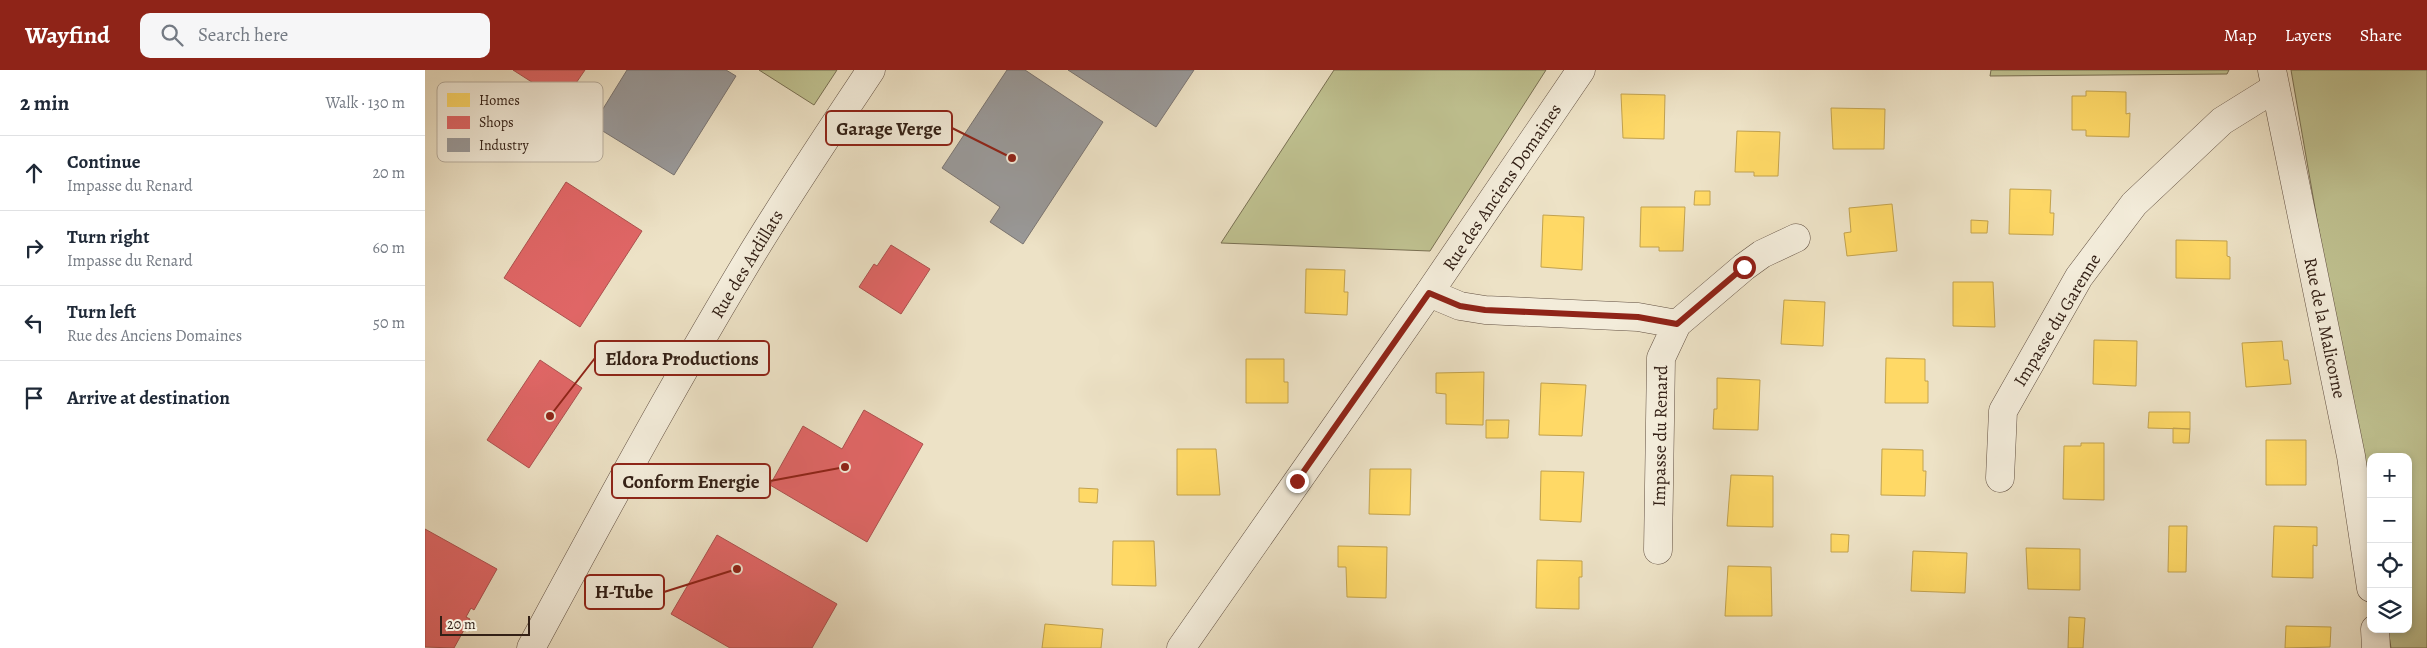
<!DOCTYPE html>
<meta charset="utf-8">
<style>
body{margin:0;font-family:Alegreya,serif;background:#f6f6f7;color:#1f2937}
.controls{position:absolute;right:15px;bottom:15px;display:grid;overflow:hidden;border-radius:10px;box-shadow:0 2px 8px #0003}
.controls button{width:45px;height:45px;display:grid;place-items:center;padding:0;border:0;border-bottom:1px solid #e0e1e3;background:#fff;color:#1f2937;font:25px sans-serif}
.scale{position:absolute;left:15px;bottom:12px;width:90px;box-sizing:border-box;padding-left:5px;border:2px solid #332016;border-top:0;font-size:14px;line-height:18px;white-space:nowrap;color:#332016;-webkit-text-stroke:4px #f3ecda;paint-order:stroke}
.stop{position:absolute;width:15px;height:15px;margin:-11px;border:4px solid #8f2418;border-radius:50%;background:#fff}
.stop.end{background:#8f2418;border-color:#fff;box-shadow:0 1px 5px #0008}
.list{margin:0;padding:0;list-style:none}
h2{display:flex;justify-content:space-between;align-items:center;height:65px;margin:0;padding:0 20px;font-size:21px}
h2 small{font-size:16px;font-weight:400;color:#747a83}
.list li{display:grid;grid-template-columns:32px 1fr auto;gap:15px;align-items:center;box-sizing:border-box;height:75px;padding:0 20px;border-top:1px solid #e0e1e3}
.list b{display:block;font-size:19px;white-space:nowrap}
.list p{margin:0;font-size:16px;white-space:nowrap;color:#747a83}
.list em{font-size:16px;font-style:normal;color:#747a83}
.icon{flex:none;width:28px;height:28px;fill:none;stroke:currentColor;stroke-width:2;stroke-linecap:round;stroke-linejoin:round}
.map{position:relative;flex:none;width:2002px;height:578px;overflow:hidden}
header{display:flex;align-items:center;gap:30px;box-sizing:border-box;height:70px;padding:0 25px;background:#8f2418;color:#fff}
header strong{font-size:24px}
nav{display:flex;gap:28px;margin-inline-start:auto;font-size:18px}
.search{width:350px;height:45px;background:#f6f6f7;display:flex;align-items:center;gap:12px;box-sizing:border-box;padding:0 18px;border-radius:10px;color:#747a83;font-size:19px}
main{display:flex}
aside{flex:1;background:#fff}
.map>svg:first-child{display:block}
</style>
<header>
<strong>Wayfind</strong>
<div class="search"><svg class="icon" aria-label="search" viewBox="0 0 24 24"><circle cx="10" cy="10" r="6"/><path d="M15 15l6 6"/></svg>Search here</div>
<nav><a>Map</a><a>Layers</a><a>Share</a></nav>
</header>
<main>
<aside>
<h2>2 min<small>Walk · 130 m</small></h2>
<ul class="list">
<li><svg class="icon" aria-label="ahead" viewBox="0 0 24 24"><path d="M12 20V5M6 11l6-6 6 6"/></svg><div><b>Continue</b><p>Impasse du Renard</p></div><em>20 m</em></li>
<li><svg class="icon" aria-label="right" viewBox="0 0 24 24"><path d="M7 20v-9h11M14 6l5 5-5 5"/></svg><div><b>Turn right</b><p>Impasse du Renard</p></div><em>60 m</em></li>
<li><svg class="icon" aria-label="left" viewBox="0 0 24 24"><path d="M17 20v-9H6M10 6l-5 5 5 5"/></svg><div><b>Turn left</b><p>Rue des Anciens Domaines</p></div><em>50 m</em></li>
<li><svg class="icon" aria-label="arrive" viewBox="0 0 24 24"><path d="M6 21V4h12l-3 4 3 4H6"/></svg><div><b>Arrive at destination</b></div></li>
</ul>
</aside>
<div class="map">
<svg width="2002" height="578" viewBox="0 0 2002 578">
<rect width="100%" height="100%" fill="#ede2c6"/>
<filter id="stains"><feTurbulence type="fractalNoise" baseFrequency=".004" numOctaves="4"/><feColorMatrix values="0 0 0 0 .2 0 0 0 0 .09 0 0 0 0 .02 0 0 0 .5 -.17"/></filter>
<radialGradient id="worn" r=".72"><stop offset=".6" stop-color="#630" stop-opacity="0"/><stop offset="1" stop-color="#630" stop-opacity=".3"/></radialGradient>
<!-- green -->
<path fill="#bfc190" stroke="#797053" d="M 334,0 L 412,0 L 389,35 Z
M 909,0 L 1121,0 L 1005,181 L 796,173 Z
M 1566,0 L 1804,0 L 1802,4 L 1565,6 Z
M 1866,0 L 2002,0 L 2002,578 L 1966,578 L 1963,559 L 1983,559 L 1983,387 L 1946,387 L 1946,460 Z"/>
<!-- homes -->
<path fill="#ffd966" stroke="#c2a24e" d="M 1661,21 L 1701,22 L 1701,44 L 1705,43 L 1704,67 L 1661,66 L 1661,60 L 1647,60 L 1647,26 L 1661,26 Z
M 1196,24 L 1240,25 L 1239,69 L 1198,68 Z
M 1406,38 L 1460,39 L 1459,79 L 1408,79 Z
M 1312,61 L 1355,62 L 1353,106 L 1329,106 L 1329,102 L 1310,102 Z
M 1585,119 L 1626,120 L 1625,143 L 1629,143 L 1628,165 L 1584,164 Z
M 1270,121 L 1285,121 L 1285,135 L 1269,135 Z
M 1467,134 L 1472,181 L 1422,186 L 1419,163 L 1426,162 L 1424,138 Z
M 1216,137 L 1260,137 L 1258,181 L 1234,181 L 1234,177 L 1215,177 Z
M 1118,145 L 1159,147 L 1157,200 L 1116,197 Z
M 1546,150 L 1563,151 L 1562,163 L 1546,163 Z
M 1751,170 L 1802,171 L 1802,186 L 1805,187 L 1805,209 L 1751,208 Z
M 881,199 L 920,200 L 919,222 L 923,222 L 922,245 L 880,243 Z
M 1528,212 L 1568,212 L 1570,257 L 1528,256 Z
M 1359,230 L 1400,232 L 1398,276 L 1356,274 Z
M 1669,270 L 1712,271 L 1711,316 L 1668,314 Z
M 1857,271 L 1859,290 L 1863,290 L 1866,314 L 1821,317 L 1817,273 Z
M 1461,288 L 1500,289 L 1500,311 L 1503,311 L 1503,333 L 1460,333 Z
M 821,289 L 859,289 L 859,312 L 863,312 L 863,333 L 821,333 Z
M 1059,302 L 1058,355 L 1021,354 L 1021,324 L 1011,323 L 1011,303 Z
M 1292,308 L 1335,310 L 1333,360 L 1288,359 L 1289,339 L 1292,339 Z
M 1116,313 L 1161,315 L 1157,366 L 1114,365 Z
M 1724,342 L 1765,342 L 1765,359 L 1723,358 Z
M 1061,350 L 1084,350 L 1083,368 L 1061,368 Z
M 1748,358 L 1765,359 L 1764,373 L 1748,373 Z
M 1841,370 L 1881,370 L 1881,415 L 1841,415 Z
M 1656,373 L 1679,373 L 1679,430 L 1638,429 L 1639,376 L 1656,376 Z
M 752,379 L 791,379 L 795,425 L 752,425 Z
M 1457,379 L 1498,380 L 1498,401 L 1501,401 L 1500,426 L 1456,425 Z
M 945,399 L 986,399 L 985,445 L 944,444 Z
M 1116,401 L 1159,402 L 1156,452 L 1115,450 Z
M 1306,405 L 1348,406 L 1348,457 L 1302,456 Z
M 654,418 L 673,419 L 672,433 L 654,432 Z
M 1744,456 L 1762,456 L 1761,502 L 1743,502 Z
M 1849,456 L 1892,457 L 1892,476 L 1888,475 L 1888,508 L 1847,507 Z
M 1406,464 L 1424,465 L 1423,482 L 1406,482 Z
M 688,471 L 729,471 L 731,516 L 687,515 Z
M 913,476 L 962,477 L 961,528 L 922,527 L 921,497 L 913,497 Z
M 1601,478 L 1655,479 L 1655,520 L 1603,519 Z
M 1488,481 L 1542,483 L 1540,523 L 1486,521 Z
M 1112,490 L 1157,491 L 1157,507 L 1154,507 L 1154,539 L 1111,538 Z
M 1303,496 L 1346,497 L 1347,546 L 1300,546 Z
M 1644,547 L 1660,548 L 1658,578 L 1643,578 Z
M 620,554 L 678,559 L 676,578 L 617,578 Z
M 1861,556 L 1906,557 L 1905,577 L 1860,578 Z"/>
<!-- shops -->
<path fill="#e06666" stroke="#ac514e" d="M 88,0 L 160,0 L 138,32 Z
M 141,112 L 217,161 L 155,257 L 79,208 Z
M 466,175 L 505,199 L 476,244 L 434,217 L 449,194 L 452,196 Z
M 115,290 L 157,318 L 104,398 L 62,370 Z
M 439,340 L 498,374 L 442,472 L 345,415 L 378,356 L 417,379 Z
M 0,459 L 72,499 L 49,540 L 46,538 L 41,547 L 45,549 L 29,578 L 0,577 Z
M 292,465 L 412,534 L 387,578 L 305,578 L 246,544 Z"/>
<!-- industry -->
<path fill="#999" stroke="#7a7572" d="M 202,0 L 301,0 L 311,6 L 249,105 L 168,55 Z
M 582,0 L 600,0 L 678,52 L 598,174 L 565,152 L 575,137 L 517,98 Z
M 643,0 L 769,0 L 731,57 Z"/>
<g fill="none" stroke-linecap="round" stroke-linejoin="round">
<!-- minor casing -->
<g stroke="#625042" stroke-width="29">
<path id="minor" d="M 1847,0 L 1926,386 L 1946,518
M 1004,223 L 1035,236 L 1060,240 L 1213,247 L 1252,254
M 1575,408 L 1578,341 L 1654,207 L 1709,134 L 1797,51 L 1850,18
M 1233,480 L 1236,288 L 1252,254 L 1319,197 L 1337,184 L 1371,168
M 1950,559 L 1951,578
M 106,578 C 175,450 244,322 319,197 C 359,130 403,65 446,0
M 756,578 L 1004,223 L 1156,0"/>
</g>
<!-- minor -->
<use href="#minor" stroke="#f3ecda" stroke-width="28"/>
</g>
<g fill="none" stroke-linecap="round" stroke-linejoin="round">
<!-- route -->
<path stroke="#8f2418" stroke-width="6" d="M 872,411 L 1004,223 L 1035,236 L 1060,240 L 1213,247 L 1252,254 L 1319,197"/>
</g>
<g text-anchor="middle" stroke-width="5" stroke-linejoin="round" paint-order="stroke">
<!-- street labels -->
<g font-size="18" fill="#332016" stroke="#f3ecda">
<text transform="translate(1077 117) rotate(-56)" y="6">Rue des Anciens Domaines</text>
<text transform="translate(322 194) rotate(-59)" y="6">Rue des Ardillats</text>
<text transform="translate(1632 250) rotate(-59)" y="6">Impasse du Garenne</text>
<text transform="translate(1900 258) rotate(78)" y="6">Rue de la Malicorne</text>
<text transform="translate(1235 366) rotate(-89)" y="6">Impasse du Renard</text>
</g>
</g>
<!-- legend -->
<rect x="12" y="12" width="166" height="80" rx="8" fill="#f3ecda" stroke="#b9af9f" stroke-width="1"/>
<rect x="22" y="23" width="23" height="14" fill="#ffd966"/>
<rect x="22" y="46" width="23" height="13" fill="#e06666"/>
<rect x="22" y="68" width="23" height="14" fill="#999"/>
<g font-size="14" fill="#332016">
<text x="54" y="35">Homes</text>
<text x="54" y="57">Shops</text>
<text x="54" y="80">Industry</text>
</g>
<!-- callouts -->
<path fill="none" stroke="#8f2418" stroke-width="2" d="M587 88L527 58M125 346L170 288M420 397L345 411M312 499L239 522"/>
<g fill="#8f2418" stroke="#f3ecda" stroke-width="2">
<circle cx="587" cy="88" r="5"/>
<circle cx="125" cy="346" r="5"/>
<circle cx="420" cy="397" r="5"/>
<circle cx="312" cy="499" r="5"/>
</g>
<g fill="#f3ecda" stroke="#8f2418" stroke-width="2">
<rect x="401" y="41" width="126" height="34" rx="5"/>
<rect x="170" y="271" width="174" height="34" rx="5"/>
<rect x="187" y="394" width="158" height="34" rx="5"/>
<rect x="160" y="505" width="79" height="34" rx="5"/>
</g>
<g font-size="19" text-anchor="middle" font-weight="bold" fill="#332016">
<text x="464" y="65">Garage Verge</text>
<text x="257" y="295">Eldora Productions</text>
<text x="266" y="418">Conform Energie</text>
<text x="199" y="528">H-Tube</text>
</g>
<rect width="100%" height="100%" filter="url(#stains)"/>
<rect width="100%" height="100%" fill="url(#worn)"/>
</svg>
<div class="controls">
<button>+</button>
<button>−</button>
<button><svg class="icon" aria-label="locate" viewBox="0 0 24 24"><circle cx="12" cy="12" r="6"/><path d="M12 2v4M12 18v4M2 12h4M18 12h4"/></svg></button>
<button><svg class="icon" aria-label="layers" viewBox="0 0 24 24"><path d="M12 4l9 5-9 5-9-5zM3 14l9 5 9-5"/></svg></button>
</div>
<div class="scale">20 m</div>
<div class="stop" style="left:1319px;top:197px"></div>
<div class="stop end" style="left:872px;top:411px"></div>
</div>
</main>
